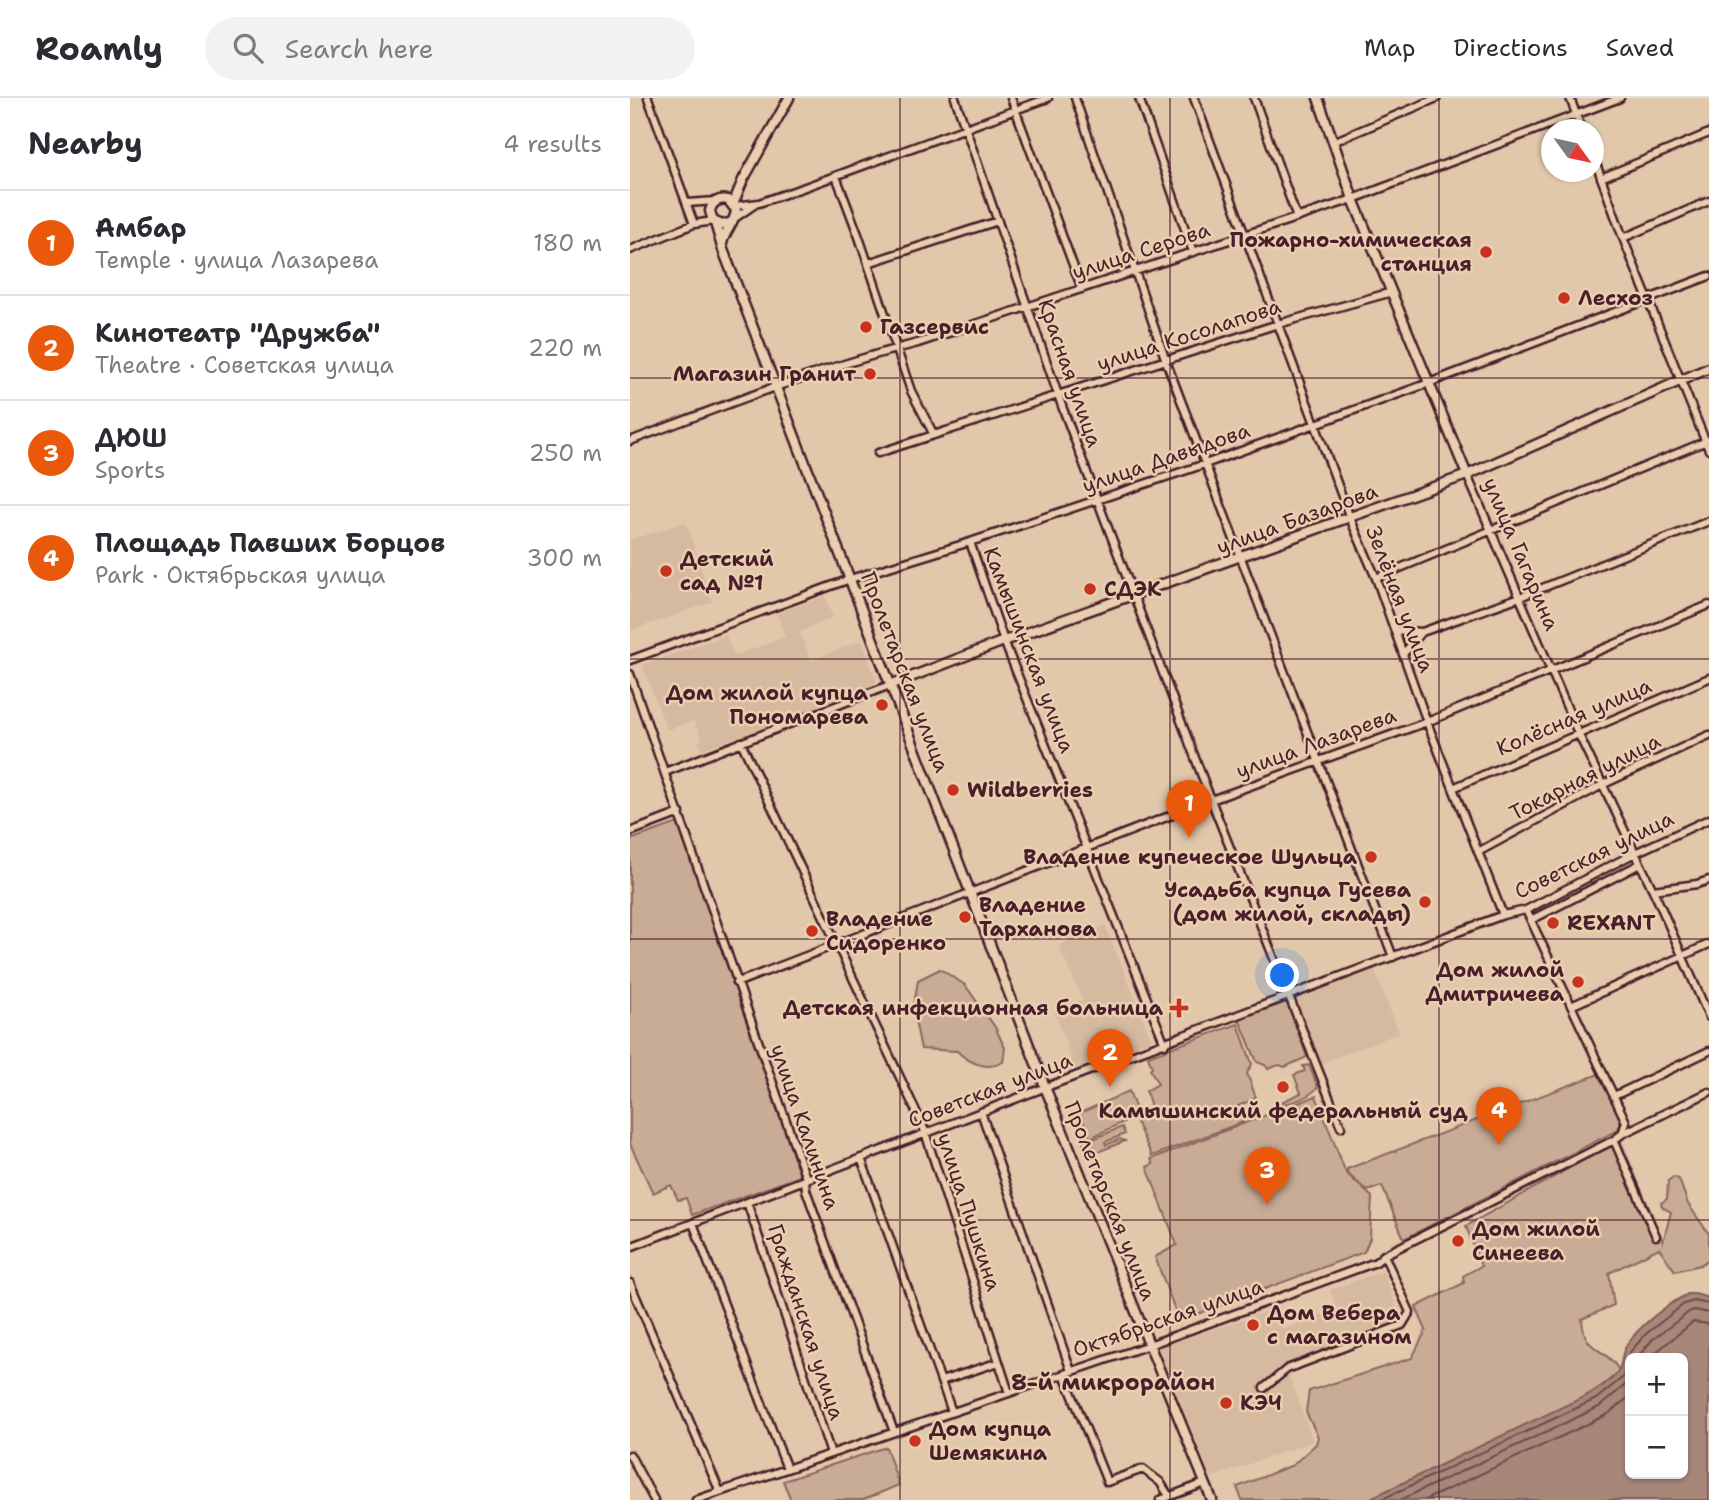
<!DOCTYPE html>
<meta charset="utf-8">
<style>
body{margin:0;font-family:"Shantell Sans",sans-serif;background:#f2f2f3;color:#2b2b33}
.controls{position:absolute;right:21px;bottom:21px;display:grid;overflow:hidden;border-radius:10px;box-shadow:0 2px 5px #0004}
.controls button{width:63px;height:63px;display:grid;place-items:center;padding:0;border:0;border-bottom:2px solid #e1e1e2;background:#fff;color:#2b2b33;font:35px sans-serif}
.compass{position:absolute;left:911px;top:21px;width:63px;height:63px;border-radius:50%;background:#fff;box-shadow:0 2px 5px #0004;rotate:123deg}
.you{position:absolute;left:653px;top:878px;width:24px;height:24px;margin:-18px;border:5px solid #fff;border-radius:50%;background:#1a73e8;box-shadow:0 0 0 10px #1a73e833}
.badge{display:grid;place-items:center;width:46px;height:46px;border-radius:50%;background:#ea580c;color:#fff;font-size:23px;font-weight:700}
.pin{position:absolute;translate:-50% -58px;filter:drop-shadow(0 2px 4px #0008)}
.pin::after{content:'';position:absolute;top:37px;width:24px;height:21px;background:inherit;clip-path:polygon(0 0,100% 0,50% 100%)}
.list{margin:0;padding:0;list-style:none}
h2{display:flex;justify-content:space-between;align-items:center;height:91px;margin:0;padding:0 28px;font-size:30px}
h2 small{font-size:23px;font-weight:400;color:#7c7c81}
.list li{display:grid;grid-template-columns:46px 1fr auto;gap:21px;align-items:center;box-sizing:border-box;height:105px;padding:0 28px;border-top:2px solid #e1e1e2}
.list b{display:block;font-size:26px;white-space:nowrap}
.list p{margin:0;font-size:23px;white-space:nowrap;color:#7c7c81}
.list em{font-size:23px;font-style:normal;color:#7c7c81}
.icon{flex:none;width:38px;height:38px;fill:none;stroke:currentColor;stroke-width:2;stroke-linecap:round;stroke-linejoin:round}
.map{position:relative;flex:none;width:1079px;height:1402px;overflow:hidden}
header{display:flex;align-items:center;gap:42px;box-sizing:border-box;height:98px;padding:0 35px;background:#fff;border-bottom:2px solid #e1e1e2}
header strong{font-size:33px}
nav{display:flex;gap:38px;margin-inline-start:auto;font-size:24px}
.search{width:490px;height:63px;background:#f2f2f3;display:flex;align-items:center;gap:18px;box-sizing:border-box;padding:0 24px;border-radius:38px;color:#7c7c81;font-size:26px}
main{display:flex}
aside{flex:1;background:#fff}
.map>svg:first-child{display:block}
</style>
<header>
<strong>Roamly</strong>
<div class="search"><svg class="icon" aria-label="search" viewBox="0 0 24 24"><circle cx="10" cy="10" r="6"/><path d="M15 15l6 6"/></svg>Search here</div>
<nav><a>Map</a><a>Directions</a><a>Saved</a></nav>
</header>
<main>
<aside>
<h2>Nearby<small>4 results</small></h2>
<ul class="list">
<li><span class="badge">1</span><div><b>Амбар</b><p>Temple · улица Лазарева</p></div><em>180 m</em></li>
<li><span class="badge">2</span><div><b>Кинотеатр &quot;Дружба&quot;</b><p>Theatre · Советская улица</p></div><em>220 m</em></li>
<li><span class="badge">3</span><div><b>ДЮШ</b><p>Sports</p></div><em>250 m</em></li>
<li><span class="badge">4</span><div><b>Площадь Павших Борцов</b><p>Park · Октябрьская улица</p></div><em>300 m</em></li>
</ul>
</aside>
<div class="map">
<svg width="1079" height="1402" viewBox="0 0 1079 1402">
<rect width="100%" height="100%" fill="#e2c8ab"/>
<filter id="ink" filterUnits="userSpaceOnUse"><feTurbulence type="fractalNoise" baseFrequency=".0143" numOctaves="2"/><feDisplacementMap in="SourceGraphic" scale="14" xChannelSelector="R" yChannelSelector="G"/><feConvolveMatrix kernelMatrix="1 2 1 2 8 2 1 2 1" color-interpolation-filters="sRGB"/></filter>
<g filter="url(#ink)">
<!-- built -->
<path fill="#d5baa0" d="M 56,424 L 82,504 L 0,533 L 0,442 Z
M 195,498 L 203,519 L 170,534 L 181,562 L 232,542 L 246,583 L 243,589 L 71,652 L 68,643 L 72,641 L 64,623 L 37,632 L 12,567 L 96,537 L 104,558 L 155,539 L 147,515 Z
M 475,827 L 522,942 L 445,973 L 424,912 L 452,901 L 429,848 Z
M 744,870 L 769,935 L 690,966 L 662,902 Z
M 753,1173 L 772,1225 L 648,1270 L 657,1271 L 683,1343 L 581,1380 L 528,1249 L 644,1211 L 653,1231 L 707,1211 L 700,1192 Z"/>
<!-- green -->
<path fill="#c9ac95" stroke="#8a6660" stroke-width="2" d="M 48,725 L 170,1078 L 62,1117 L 56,1100 L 48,1102 L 41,1087 L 23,1095 L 0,1046 L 0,742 Z
M 310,871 L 335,887 L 365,929 L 375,950 L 373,964 C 357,973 339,965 327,953 L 291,951 L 283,913 L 288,882 Z
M 657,904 L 677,959 L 655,969 L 649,967 L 638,971 L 635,967 L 627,964 L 609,921 Z
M 608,926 L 622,966 L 617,975 L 626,1000 L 608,1008 L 613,1024 L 522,1058 L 504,1019 L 460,1040 L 450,1015 L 499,993 L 508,1017 L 506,1018 L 522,1012 L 516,993 L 528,986 L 520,971 L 522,969 L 518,958 Z
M 679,967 L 688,989 C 680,999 660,1007 647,1006 L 671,995 L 664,977 L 675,973 L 673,968 Z
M 969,976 L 990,1021 L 990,1028 L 986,1033 L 774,1141 L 752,1088 L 737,1093 L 717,1075 L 717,1071 Z
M 686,998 L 716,1075 L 742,1099 L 740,1140 L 734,1154 L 549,1223 L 525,1159 L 547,1147 L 517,1069 L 523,1066 L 521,1061 Z
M 492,1029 L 495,1036 L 475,1044 L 476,1047 L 490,1041 L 495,1043 L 458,1058 L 453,1045 Z
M 990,1042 L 1033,1144 L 1041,1114 L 1032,1109 L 1031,1105 L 1037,1101 L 1038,1083 L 1043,1079 L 1049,1081 L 1058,1106 L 1079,1136 L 1079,1161 L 1070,1167 L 1045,1173 L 1029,1150 L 979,1175 L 984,1207 L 952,1221 C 954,1256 974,1247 989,1272 C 978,1286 962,1295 946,1303 L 737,1402 L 612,1402 L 607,1389 L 663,1367 L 686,1346 L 688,1339 L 676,1314 L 679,1293 L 782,1260 L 796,1232 L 786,1209 L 834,1185 L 833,1178 L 851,1168 L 836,1128 Z
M 256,1349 L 269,1387 L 233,1402 L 161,1402 L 153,1383 Z"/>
<!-- water -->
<path fill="#a8877a" stroke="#825d5a" stroke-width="2" fill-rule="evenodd" d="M 1058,1196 L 1065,1196 L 1079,1200 L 1079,1402 L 737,1402 L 962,1295 C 971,1288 987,1280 990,1269 C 993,1261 991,1256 996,1248 C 1009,1228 1036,1207 1058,1196 ZM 1000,1260 L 1053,1260 L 1053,1376 L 1000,1376 Z"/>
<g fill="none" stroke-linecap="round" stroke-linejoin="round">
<!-- shore -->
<path stroke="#70494b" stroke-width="2" d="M 1007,1260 L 1022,1242 L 1059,1214 L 1064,1212 L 1079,1215
M 1019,1260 L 1063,1224 L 1079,1226
M 750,1402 L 966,1301 L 992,1280 L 997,1271 L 1000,1254 L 1017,1235 L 1054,1206 L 1064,1203 L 1079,1206
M 770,1402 L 969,1309 L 1000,1283
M 795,1402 L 958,1326 L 978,1316 L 1000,1298"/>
<!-- minor casing -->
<g stroke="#4a1f2b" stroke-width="11">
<path id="minor" d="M 18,0 L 64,126
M 325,0 L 433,311 L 581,702 L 711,1029
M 381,0 L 452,191
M 445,0 L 536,263 L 763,859
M 509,0 L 563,154
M 564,0 L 720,420 L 746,480 L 797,624 L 873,817
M 624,0 L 667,120
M 940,0 L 952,32
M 703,44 L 807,0
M 964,60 L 993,140 L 1079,352
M 206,78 L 229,139 L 281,293 L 304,337
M 971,80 L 1079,35
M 57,105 L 86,103
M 105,108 L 129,105 L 175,89 L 418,0
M 105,120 L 124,107
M 993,140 L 1079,103
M 0,152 L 64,126 L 83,123
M 238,165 L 368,123
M 0,343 C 95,307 190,270 288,245 L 723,101 L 990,0
M 248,355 L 648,226 L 762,194
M 837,377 L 948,635 L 1030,807 L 1079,919
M 340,444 L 374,543 L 535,946
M 746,480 L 1079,342
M 765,532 L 792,534
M 774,555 L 792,534 L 890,499 L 1079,423
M 0,562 L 220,481 L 340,444 L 575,366 L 799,285 L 1079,178
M 0,576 L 176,1080 L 175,1082 L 176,1092 L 264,1334
M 111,644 L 293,1028 L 379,1295
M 35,674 L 260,587
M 823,690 L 1079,580
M 0,734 L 50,715
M 848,754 L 974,686 L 1079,637
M 1023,792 L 1067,786 L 1079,782
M 901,822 L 1010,766
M 106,885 L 581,702 L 797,624 L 1079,507
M 941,908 L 1079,846
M 984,998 L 1079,953
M 351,1014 L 441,1273
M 992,1036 L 1079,994
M 984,1042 L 1026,1138
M 231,1060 L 322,1314
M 117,1104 L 201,1356
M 63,1125 L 157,1371
M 0,1149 L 411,991 L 873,817 L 896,812 L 1005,755 L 1079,721
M 0,1185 L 90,1394
M 434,1276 L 477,1384 L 513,1371 L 530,1384 L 539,1398
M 311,1283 L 369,1264
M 634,1290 L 657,1271 L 772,1227 L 780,1214 L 754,1157
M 0,1357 L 24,1402
M 66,1402 L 519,1247 L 746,1164 L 754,1157 L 984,1042 L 992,1036 L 996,1024 L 896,812
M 530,1402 L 575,1385"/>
</g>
<!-- major casing -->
<g stroke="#4a1f2b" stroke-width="13">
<path id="major" d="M 688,0 L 723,101 L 837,377
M 103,106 L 113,82 L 159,0
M 85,125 L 92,149 L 415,989 L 582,1402
M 92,146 C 94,133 105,125 106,112 L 98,102 C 89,100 82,104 80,113 L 83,123 L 92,127 L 102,124
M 260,587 L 374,543 L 837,377 L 1079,270"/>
</g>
<!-- minor -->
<use href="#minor" stroke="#e8cfb0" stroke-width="6"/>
<!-- major -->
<use href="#major" stroke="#e8cfb0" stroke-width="8"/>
</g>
</g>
<!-- grid -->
<path fill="none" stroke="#4a1f2b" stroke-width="2" stroke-opacity="0.55" d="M 270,0 L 270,1402M 540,0 L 540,1402M 809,0 L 809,1402M 0,280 L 1079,280M 0,561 L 1079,561M 0,841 L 1079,841M 0,1122 L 1079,1122"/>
<!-- markers -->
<g fill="#c8321e" stroke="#e8cfb0" stroke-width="2.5">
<circle cx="856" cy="154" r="7"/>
<circle cx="934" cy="200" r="7"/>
<circle cx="236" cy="229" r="7"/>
<circle cx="240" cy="276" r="7"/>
<circle cx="36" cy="473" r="7"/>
<circle cx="460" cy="491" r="7"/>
<circle cx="252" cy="607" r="7"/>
<circle cx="323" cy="692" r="7"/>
<circle cx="741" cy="759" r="7"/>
<circle cx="795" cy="804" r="7"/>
<circle cx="335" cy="819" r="7"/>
<circle cx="923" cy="825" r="7"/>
<circle cx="182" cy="833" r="7"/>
<circle cx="948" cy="884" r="7"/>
<path d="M545.5 899.5h7v7h7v7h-7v7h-7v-7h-7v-7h7z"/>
<circle cx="653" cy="989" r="7"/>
<circle cx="828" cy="1143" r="7"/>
<circle cx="623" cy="1227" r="7"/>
<circle cx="596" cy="1305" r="7"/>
<circle cx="285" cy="1343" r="7"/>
</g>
<g text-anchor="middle" stroke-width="5" stroke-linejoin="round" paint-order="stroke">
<!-- poi labels -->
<g font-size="21" font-weight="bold" fill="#4a1f2b" stroke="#e8cfb0" text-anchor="start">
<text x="842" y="149" text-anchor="end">Пожарно-химическая<tspan x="842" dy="24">станция</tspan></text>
<text x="948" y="207">Лесхоз</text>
<text x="250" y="236">Газсервис</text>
<text x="226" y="283" text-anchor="end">Магазин Гранит</text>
<text x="50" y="468">Детский<tspan x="50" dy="24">сад №1</tspan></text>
<text x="474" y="498">СДЭК</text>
<text x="238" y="602" text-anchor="end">Дом жилой купца<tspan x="238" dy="24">Пономарева</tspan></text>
<text x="337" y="699">Wildberries</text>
<text x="727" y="766" text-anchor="end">Владение купеческое Шульца</text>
<text x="781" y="799" text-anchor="end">Усадьба купца Гусева<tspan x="781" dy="24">(дом жилой, склады)</tspan></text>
<text x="349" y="814">Владение<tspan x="349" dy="24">Тарханова</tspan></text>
<text x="196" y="828">Владение<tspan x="196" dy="24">Сидоренко</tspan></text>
<text x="937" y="832">REXANT</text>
<text x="934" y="879" text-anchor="end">Дом жилой<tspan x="934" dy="24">Дмитричева</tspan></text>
<text x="533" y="917" text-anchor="end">Детская инфекционная больница</text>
<text x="653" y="1020" text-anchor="middle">Камышинский федеральный суд</text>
<text x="842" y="1138">Дом жилой<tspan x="842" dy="24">Синеева</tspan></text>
<text x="637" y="1222">Дом Вебера<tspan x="637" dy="24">с магазином</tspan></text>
<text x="610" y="1312">КЭЧ</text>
<text x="299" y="1338">Дом купца<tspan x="299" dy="24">Шемякина</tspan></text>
</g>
<!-- street labels -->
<g font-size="21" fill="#4a1f2b" stroke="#e8cfb0">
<text transform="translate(511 153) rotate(-18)" y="7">улица Серова</text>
<text transform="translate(559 237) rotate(-18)" y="7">улица Косолапова</text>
<text transform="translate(440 275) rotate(71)" y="7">Красная улица</text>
<text transform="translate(536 360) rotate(-19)" y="7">улица Давыдова</text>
<text transform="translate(667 421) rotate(-20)" y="7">улица Базарова</text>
<text transform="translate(891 456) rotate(67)" y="7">улица Гагарина</text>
<text transform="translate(770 501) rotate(69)" y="7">Зелёная улица</text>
<text transform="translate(399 552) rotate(69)" y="7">Камышинская улица</text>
<text transform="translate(275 574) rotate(69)" y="7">Пролетарская улица</text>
<text transform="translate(944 619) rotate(-23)" y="7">Колёсная улица</text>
<text transform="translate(686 645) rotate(-20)" y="7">улица Лазарева</text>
<text transform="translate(955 679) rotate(-27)" y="7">Токарная улица</text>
<text transform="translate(964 757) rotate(-26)" y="7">Советская улица</text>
<text transform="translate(360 992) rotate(-21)" y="7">Советская улица</text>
<text transform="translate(175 1029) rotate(71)" y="7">улица Калинина</text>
<text transform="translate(480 1103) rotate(68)" y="7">Пролетарская улица</text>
<text transform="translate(339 1114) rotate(72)" y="7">улица Пушкина</text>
<text transform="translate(538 1220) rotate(-19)" y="7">Октябрьская улица</text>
<text transform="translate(176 1224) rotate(72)" y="7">Гражданская улица</text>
</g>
<!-- neighbourhood labels -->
<g font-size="23" font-weight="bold" fill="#4a1f2b" stroke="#e8cfb0">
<text x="483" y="1292">8-й микрорайон</text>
</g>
</g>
</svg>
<div class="controls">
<button>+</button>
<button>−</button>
</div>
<svg class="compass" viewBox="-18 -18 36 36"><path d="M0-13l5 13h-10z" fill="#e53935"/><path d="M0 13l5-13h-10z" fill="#7c7c81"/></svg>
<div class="you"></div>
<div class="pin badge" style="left:559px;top:740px">1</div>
<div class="pin badge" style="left:480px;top:989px">2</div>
<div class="pin badge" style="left:637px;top:1107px">3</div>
<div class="pin badge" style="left:869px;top:1047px">4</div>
</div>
</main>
